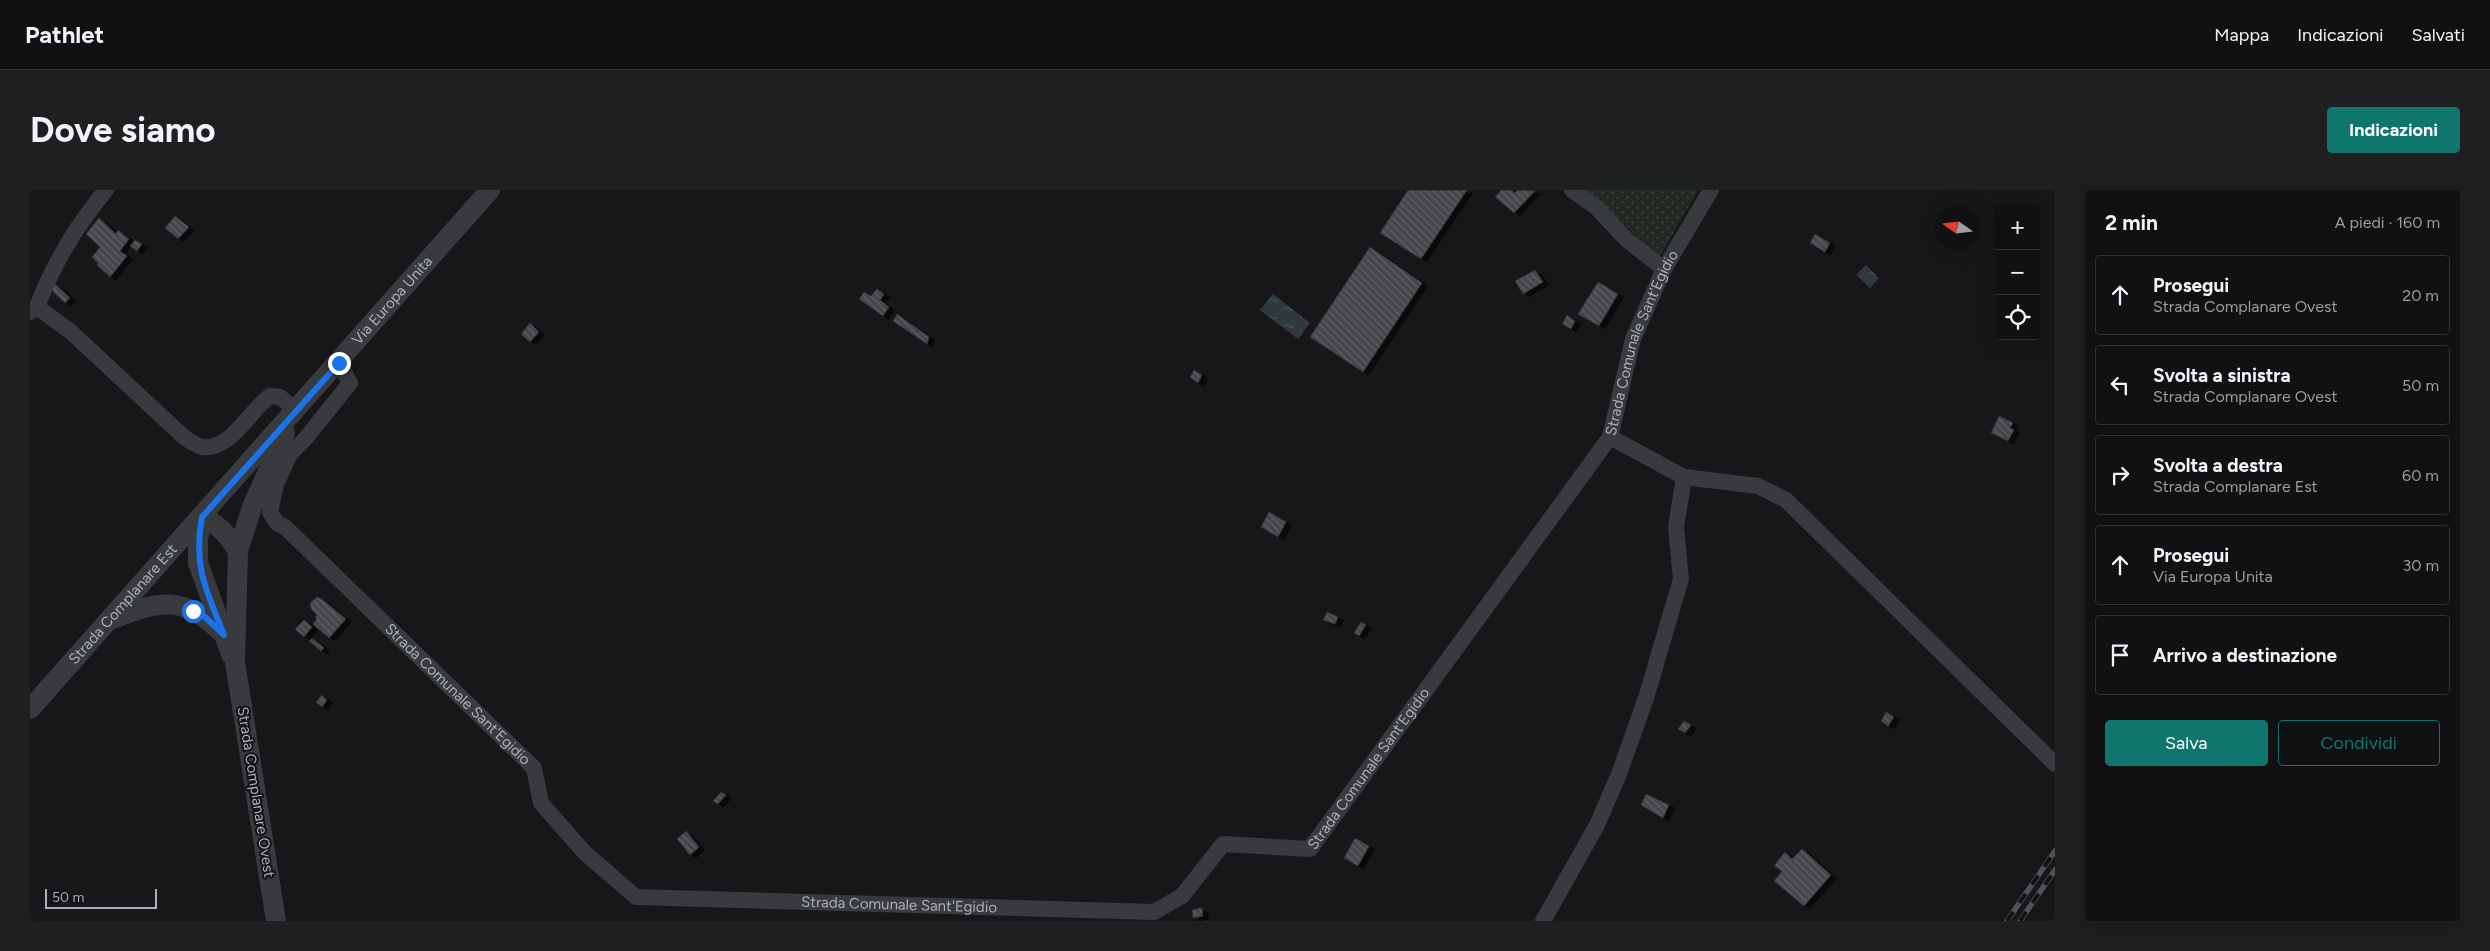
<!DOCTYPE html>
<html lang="it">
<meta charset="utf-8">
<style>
body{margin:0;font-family:Figtree,sans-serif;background:#1e1f21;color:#f1f3f6}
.controls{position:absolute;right:15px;top:15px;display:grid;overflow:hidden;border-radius:5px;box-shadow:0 5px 20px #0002}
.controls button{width:45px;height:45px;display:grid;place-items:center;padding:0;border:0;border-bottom:1px solid #303133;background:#111113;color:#f1f3f6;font:25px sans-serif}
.compass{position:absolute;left:1905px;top:15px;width:45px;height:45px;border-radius:50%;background:#111113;box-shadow:0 5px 20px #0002;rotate:284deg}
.scale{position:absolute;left:15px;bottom:12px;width:112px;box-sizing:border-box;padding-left:5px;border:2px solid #abafb8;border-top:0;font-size:14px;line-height:18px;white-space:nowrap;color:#abafb8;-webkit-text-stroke:4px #121214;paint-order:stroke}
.stop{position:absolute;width:15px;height:15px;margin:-11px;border:4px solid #1a73e8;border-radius:50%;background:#fff}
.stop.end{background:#1a73e8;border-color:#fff;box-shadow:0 1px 5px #0008}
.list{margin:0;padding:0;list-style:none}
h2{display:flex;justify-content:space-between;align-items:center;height:65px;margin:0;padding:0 20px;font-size:21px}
h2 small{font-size:16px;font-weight:400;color:#9c9da0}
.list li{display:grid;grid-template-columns:32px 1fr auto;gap:15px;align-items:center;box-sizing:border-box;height:80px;margin:0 10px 10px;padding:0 10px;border:1px solid #303133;border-radius:5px}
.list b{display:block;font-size:19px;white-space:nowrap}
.list p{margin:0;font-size:16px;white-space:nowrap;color:#9c9da0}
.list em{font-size:16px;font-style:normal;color:#9c9da0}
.actions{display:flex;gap:10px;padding:15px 20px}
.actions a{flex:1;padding:11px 0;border:1px solid #0f766e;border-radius:5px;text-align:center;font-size:18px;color:#0f766e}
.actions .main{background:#0f766e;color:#fff}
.icon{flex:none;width:28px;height:28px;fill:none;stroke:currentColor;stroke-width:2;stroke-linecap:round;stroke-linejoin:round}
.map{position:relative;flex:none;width:2025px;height:731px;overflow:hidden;border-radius:5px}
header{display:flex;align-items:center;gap:30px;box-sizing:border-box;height:70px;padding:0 25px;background:#111113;border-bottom:1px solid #303133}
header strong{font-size:24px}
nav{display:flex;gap:28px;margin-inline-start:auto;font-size:18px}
.intro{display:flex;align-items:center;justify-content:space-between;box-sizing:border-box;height:120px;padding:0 30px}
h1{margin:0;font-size:35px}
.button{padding:12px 22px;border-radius:5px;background:#0f766e;color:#fff;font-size:18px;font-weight:700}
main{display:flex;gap:30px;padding:0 30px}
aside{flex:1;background:#111113;border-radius:5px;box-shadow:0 5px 20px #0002}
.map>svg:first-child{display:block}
</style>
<header>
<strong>Pathlet</strong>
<nav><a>Mappa</a><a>Indicazioni</a><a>Salvati</a></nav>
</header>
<div class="intro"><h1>Dove siamo</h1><a class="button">Indicazioni</a></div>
<main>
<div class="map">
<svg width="2025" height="731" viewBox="0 0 2025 731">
<defs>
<pattern id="grass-dots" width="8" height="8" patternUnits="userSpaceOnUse" patternTransform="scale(1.25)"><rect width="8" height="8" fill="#222922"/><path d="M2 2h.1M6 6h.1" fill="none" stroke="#3f4640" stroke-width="1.8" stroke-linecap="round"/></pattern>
<pattern id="water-ripples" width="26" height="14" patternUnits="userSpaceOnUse" patternTransform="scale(1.25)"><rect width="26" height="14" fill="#30393e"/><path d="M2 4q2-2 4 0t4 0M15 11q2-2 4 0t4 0" fill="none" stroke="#4b5358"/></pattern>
<pattern id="building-back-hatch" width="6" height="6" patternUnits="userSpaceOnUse" patternTransform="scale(1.25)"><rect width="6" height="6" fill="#46474c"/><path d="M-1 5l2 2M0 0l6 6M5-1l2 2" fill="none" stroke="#5e5f64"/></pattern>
<filter id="shadow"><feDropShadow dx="5.5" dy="3" stdDeviation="0" flood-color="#0009"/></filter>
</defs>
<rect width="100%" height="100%" fill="#171719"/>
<!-- grass -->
<path fill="url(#grass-dots)" d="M 1553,0 L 1668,0 L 1629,68 L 1572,13 Z"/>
<!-- water -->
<path fill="url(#water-ripples)" d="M 1836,75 L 1849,88 L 1840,98 L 1826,85 Z
M 1243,104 L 1280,133 L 1268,149 L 1230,120 Z"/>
<!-- building -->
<path fill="url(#building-back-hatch)" stroke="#313235" filter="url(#shadow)" d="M 1378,0 L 1437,0 L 1391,69 L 1350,43 Z
M 1471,0 L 1481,0 L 1485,3 L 1488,0 L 1505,1 L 1484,23 L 1465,7 Z
M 145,26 L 159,37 L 148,49 L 135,38 Z
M 69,28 L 86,44 L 88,40 L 99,49 L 90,61 L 97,66 L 80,87 L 67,75 L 68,73 L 62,67 L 70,57 L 56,44 Z
M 1785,44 L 1800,53 L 1795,62 L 1780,53 Z
M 105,50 L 112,54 L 107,61 L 100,56 Z
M 1340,57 L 1392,93 L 1333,182 L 1280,147 Z
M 1505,80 L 1513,92 L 1493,104 L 1485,91 Z
M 1568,92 L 1588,104 L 1569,136 L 1548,124 Z
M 25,94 L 40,108 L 35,113 L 20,99 Z
M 847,99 L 854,104 L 850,110 L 859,117 L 853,126 L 829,109 L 834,102 L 841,106 Z
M 867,124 L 899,147 L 897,154 L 863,131 Z
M 1537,125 L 1545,131 L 1541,139 L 1532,134 Z
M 500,133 L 509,142 L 500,152 L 491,144 Z
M 1164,180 L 1172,185 L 1168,193 L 1160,187 Z
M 1969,226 L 1983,233 L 1980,238 L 1984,240 L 1978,251 L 1961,243 Z
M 1239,322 L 1256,332 L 1248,347 L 1231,337 Z
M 287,407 L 293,410 L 316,429 L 299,448 L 283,434 L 287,429 L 285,427 L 287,425 L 281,419 L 280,413 Z
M 1297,422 L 1308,427 L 1305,434 L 1293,430 Z
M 274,430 L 282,437 L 274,447 L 265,439 Z
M 1331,432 L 1336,435 L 1329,446 L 1324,443 Z
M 282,448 L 294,458 L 291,461 L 279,451 Z
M 292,505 L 297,510 L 292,517 L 286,512 Z
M 1856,522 L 1864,527 L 1858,536 L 1851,531 Z
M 1654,531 L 1661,535 L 1655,543 L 1648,539 Z
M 691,602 L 696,605 L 688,614 L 683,611 Z
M 1616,604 L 1639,615 L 1633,628 L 1611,615 Z
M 656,641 L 669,657 L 660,665 L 647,649 Z
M 1325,648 L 1339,656 L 1328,676 L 1314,668 Z
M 1772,659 L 1801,685 L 1774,716 L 1744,691 L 1752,681 L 1744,676 L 1755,662 L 1762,669 Z
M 1172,718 L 1173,726 L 1163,728 L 1162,720 Z"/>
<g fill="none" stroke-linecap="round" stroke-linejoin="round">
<!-- minor -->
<g stroke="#393a3e" stroke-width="16">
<path d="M 1542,0 L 1566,17 L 1597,50 L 1634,79"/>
<path d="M 7,117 C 23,74 47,35 76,0"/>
<path d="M 0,122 L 7,117 L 41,142 L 155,248 C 160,251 167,256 173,257 C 201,260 219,221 240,206 L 250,207 L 266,220"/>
<path id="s1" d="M 309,173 L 320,193 L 276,248 L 260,264 L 246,294 L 240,322 L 247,333 L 255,337 L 504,578 L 511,613 L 555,663 L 606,707 L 1124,722 L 1152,706 L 1193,654 L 1280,659 L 1580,247 L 1603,149 L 1634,79 L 1681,0"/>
<path d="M 1654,287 L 1728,296 L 1756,310 L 2025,574"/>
<path d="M 1513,731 L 1567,635 L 1589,584 L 1616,508 L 1651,389 L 1646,337 L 1654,287 L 1580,247"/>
</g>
<!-- tertiary -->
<g stroke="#393a3e" stroke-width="20">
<path d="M 172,327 L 168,350 L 168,373 L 201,464"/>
<path d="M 172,327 C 190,335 197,345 208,361"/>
<path d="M 83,429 C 128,411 153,404 191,442"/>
<path id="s2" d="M 0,519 L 460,0"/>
<path d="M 246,731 L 205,472 L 208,361 L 222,317 L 255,243"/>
</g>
<!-- rail casing -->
<g stroke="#505256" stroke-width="5.5">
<path id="rail" d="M 1977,731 L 2025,661
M 1990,731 L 2025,680"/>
</g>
<!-- rail -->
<use href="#rail" stroke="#121214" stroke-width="4" stroke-dasharray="11" stroke-linecap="butt"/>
</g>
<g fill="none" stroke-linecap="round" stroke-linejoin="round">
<!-- route -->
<path stroke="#1a73e8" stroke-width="6" d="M 163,421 L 175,427 L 194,445 C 176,399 163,378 172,327 L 309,173"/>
</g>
<g text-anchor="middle" stroke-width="4" stroke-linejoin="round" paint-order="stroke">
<!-- street labels -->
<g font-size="15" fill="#abafb8" stroke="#121214">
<text dy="5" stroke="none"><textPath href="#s2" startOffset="546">Via Europa Unita</textPath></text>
<text dy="5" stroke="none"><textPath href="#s1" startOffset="2029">Strada Comunale Sant'Egidio</textPath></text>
<text dy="5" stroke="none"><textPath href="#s2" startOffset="140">Strada Complanare Est</textPath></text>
<text dy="5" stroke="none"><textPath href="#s1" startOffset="440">Strada Comunale Sant'Egidio</textPath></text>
<text dy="5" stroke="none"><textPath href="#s1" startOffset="1519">Strada Comunale Sant'Egidio</textPath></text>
<text transform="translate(226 602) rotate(81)" y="5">Strada Complanare Ovest</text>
<text dy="5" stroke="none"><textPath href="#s1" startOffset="979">Strada Comunale Sant'Egidio</textPath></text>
</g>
</g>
</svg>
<div class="controls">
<button>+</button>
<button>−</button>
<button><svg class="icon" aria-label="locate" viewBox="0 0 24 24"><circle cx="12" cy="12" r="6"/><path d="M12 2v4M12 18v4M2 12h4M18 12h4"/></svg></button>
</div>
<svg class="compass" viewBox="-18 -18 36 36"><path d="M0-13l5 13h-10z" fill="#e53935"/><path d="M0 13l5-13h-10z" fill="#9c9da0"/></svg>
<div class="scale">50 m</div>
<div class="stop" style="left:163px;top:421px"></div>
<div class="stop end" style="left:309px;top:173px"></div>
</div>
<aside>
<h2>2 min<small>A piedi · 160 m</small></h2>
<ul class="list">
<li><svg class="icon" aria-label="ahead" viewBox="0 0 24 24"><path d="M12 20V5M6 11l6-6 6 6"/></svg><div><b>Prosegui</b><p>Strada Complanare Ovest</p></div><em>20 m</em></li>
<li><svg class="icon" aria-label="left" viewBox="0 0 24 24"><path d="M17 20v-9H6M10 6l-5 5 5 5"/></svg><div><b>Svolta a sinistra</b><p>Strada Complanare Ovest</p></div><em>50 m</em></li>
<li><svg class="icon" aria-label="right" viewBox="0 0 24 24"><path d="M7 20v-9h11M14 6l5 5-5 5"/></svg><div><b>Svolta a destra</b><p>Strada Complanare Est</p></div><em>60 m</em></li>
<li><svg class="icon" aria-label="ahead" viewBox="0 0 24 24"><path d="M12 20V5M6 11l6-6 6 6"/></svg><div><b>Prosegui</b><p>Via Europa Unita</p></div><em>30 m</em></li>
<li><svg class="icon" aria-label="arrive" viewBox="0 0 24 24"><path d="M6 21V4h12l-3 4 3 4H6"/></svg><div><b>Arrivo a destinazione</b></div></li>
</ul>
<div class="actions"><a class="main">Salva</a><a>Condividi</a></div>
</aside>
</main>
